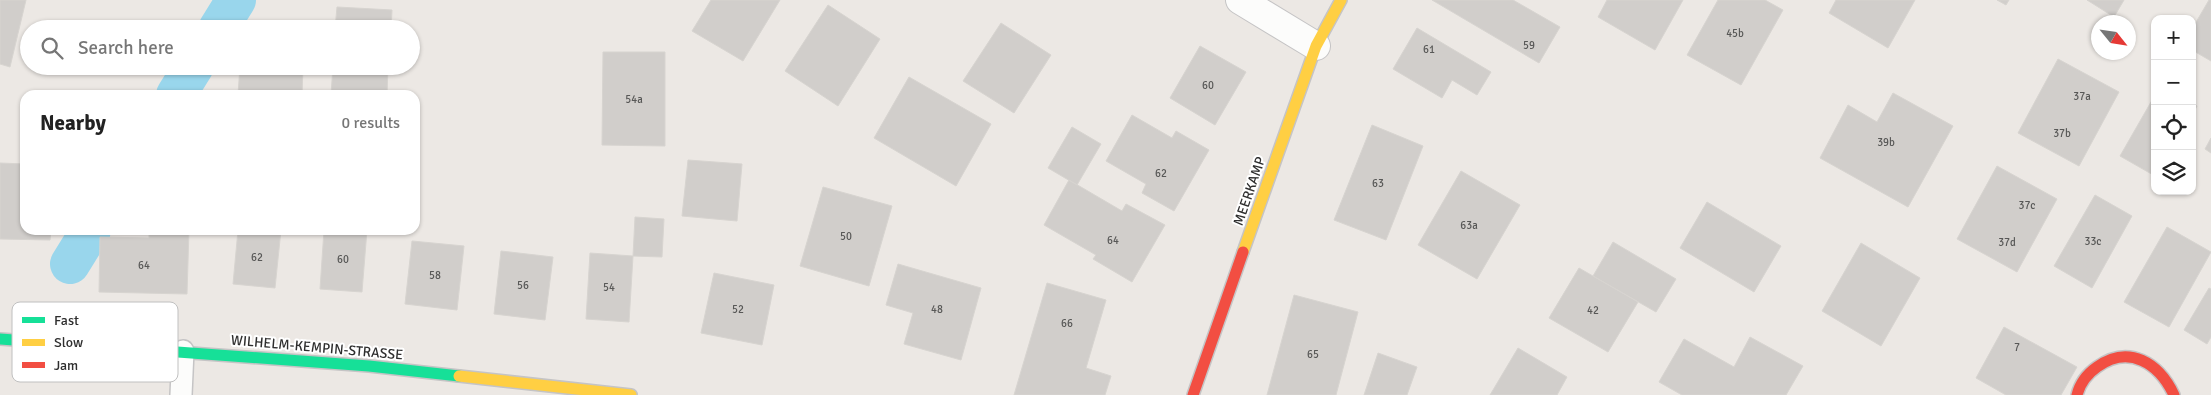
<!DOCTYPE html>
<meta charset="utf-8">
<style>
body{margin:0;font-family:Signika,sans-serif;background:#f6f6f6;color:#222}
.controls{position:absolute;right:15px;top:15px;display:grid;overflow:hidden;border-radius:10px;box-shadow:0 1px 4px #0004}
.controls button{width:45px;height:45px;display:grid;place-items:center;padding:0;border:0;border-bottom:1px solid #e0e0e0;background:#fff;color:#222;font:25px sans-serif}
.compass{position:absolute;left:2091px;top:15px;width:45px;height:45px;border-radius:50%;background:#fff;box-shadow:0 1px 4px #0004;rotate:120deg}
.list{margin:0;padding:0;list-style:none}
h2{display:flex;justify-content:space-between;align-items:center;height:65px;margin:0;padding:0 20px;font-size:21px}
h2 small{font-size:16px;font-weight:400;color:#767676}
.icon{flex:none;width:28px;height:28px;fill:none;stroke:currentColor;stroke-width:2;stroke-linecap:round;stroke-linejoin:round}
.map{position:relative;flex:none;width:2211px;height:395px;overflow:hidden}
.search{position:absolute;background:#fff;box-shadow:0 1px 4px #0004;left:20px;top:20px;width:400px;height:55px;display:flex;align-items:center;gap:12px;box-sizing:border-box;padding:0 18px;border-radius:28px;color:#767676;font-size:19px}
.panel{position:absolute;background:#fff;box-shadow:0 1px 4px #0004;left:20px;top:90px;width:400px;height:145px;border-radius:15px}
.map>svg:first-child{display:block}
</style>
<div class="map">
<svg width="2211" height="395" viewBox="0 0 2211 395">
<rect width="100%" height="100%" fill="#ece8e4"/>
<g fill="none" stroke-linecap="round" stroke-linejoin="round">
<!-- canal -->
<path stroke="#99d6ec" stroke-width="40" d="M 218,29 L 236,0
M 176,95 L 194,66
M 70,264 L 91,230"/>
</g>
<!-- building -->
<path fill="#d1cecb" stroke="#d7d4d0" d="M 0,0 L 26,0 L 10,67 L 0,64 Z
M 711,0 L 780,0 L 743,61 L 692,31 Z
M 1432,0 L 1513,0 L 1560,27 L 1539,63 Z
M 1607,0 L 1683,0 L 1655,50 L 1598,17 Z
M 1718,0 L 1765,0 L 1783,10 L 1741,85 L 1687,55 Z
M 1836,0 L 1915,0 L 1888,48 L 1829,13 Z
M 1997,0 L 2009,0 L 2006,5 Z
M 2087,0 L 2124,0 L 2114,17 Z
M 2209,0 L 2211,0 L 2211,61 L 2192,50 L 2192,29 Z
M 828,5 L 880,39 L 838,106 L 785,71 Z
M 337,7 L 392,10 L 391,29 L 335,29 Z
M 1001,23 L 1051,55 L 1014,113 L 963,81 Z
M 1417,28 L 1491,72 L 1477,95 L 1452,80 L 1442,98 L 1393,69 Z
M 1200,46 L 1246,72 L 1215,125 L 1170,98 Z
M 603,52 L 665,52 L 665,146 L 602,145 Z
M 2058,59 L 2119,92 L 2079,166 L 2018,133 Z
M 240,66 L 303,66 L 302,95 L 238,95 Z
M 333,66 L 388,66 L 387,95 L 331,95 Z
M 909,77 L 991,124 L 956,186 L 874,138 Z
M 1893,93 L 1953,126 L 1908,207 L 1820,158 L 1848,105 L 1877,122 Z
M 2155,95 L 2155,176 L 2120,156 Z
M 2192,103 L 2197,106 L 2192,115 Z
M 1132,115 L 1172,138 L 1176,131 L 1209,150 L 1174,211 L 1142,193 L 1146,184 L 1106,161 Z
M 1372,125 L 1423,146 L 1386,240 L 1334,220 Z
M 1072,127 L 1101,144 L 1077,185 L 1048,168 Z
M 2211,138 L 2211,153 L 2205,149 Z
M 688,160 L 742,164 L 737,221 L 682,216 Z
M 0,163 L 25,164 L 25,230 L 51,230 L 50,240 L 0,239 Z
M 1997,166 L 2057,199 L 2017,272 L 1957,239 Z
M 1461,171 L 1520,205 L 1477,279 L 1418,245 Z
M 1069,180 L 1122,211 L 1126,204 L 1165,225 L 1132,282 L 1093,259 L 1096,255 L 1044,225 Z
M 823,187 L 892,206 L 869,286 L 800,266 Z
M 2095,195 L 2132,216 L 2092,288 L 2054,266 Z
M 1707,202 L 1781,246 L 1754,292 L 1680,248 Z
M 635,217 L 664,219 L 662,257 L 633,256 Z
M 2167,227 L 2211,252 L 2169,327 L 2124,302 Z
M 149,230 L 189,230 L 187,294 L 99,292 L 100,237 L 149,238 Z
M 238,230 L 281,230 L 275,288 L 233,284 Z
M 324,230 L 367,230 L 362,292 L 320,289 Z
M 412,241 L 464,246 L 457,310 L 405,304 Z
M 1613,242 L 1676,279 L 1656,312 L 1593,276 Z
M 1861,243 L 1920,278 L 1881,346 L 1822,311 Z
M 501,251 L 553,257 L 545,320 L 494,314 Z
M 590,253 L 633,256 L 629,322 L 586,319 Z
M 898,264 L 981,288 L 961,360 L 904,344 L 913,313 L 886,305 Z
M 1579,268 L 1638,302 L 1608,352 L 1549,318 Z
M 714,273 L 774,285 L 762,345 L 701,333 Z
M 1047,283 L 1106,300 L 1086,368 L 1111,376 L 1105,395 L 1014,395 Z
M 2209,288 L 2211,289 L 2211,337 L 2207,344 L 2184,330 Z
M 1294,295 L 1358,312 L 1336,395 L 1267,395 Z
M 2004,327 L 2077,367 L 2061,395 L 2006,395 L 1976,378 Z
M 1750,337 L 1803,366 L 1786,395 L 1682,395 L 1659,382 L 1684,339 L 1734,367 Z
M 1518,348 L 1567,377 L 1557,395 L 1490,395 Z
M 1378,353 L 1417,367 L 1407,395 L 1364,395 Z"/>
<g fill="none" stroke-linecap="round" stroke-linejoin="round">
<!-- lane casing -->
<g stroke="#c5c4c5" stroke-width="24">
<path id="lane" d="M 181,395 L 183,351"/>
</g>
<!-- street casing -->
<g stroke="#c5c4c5" stroke-width="30">
<path id="street" d="M 1240,0 L 1316,46"/>
</g>
<!-- fast casing -->
<g stroke="#c5c4c5" stroke-width="14">
<path id="fast" d="M 0,339 L 369,366 L 459,376"/>
</g>
<!-- slow casing -->
<g stroke="#c5c4c5" stroke-width="14">
<path id="slow" d="M 1243,252 L 1316,46 L 1341,0
M 459,376 L 631,395"/>
</g>
<!-- jam casing -->
<g stroke="#c5c4c5" stroke-width="14">
<path id="jam" d="M 1193,395 L 1243,252
M 2077,395 C 2080,383 2087,374 2097,367 C 2129,344 2159,363 2174,395"/>
</g>
<!-- lane -->
<use href="#lane" stroke="#fcfcfb" stroke-width="21"/>
<!-- street -->
<use href="#street" stroke="#fcfcfb" stroke-width="28"/>
<!-- fast -->
<use href="#fast" stroke="#16e098" stroke-width="11"/>
<!-- slow -->
<use href="#slow" stroke="#ffcf43" stroke-width="11"/>
<!-- jam -->
<use href="#jam" stroke="#f24e42" stroke-width="11"/>
</g>
<g text-anchor="middle" stroke-width="4" stroke-linejoin="round" paint-order="stroke">
<!-- number labels -->
<g font-size="11" fill="#585857">
<text x="1735" y="37">45b</text>
<text x="1529" y="49">59</text>
<text x="1429" y="53">61</text>
<text x="1208" y="89">60</text>
<text x="2082" y="100">37a</text>
<text x="634" y="103">54a</text>
<text x="2062" y="137">37b</text>
<text x="1886" y="146">39b</text>
<text x="1161" y="177">62</text>
<text x="1378" y="187">63</text>
<text x="2027" y="209">37c</text>
<text x="1469" y="229">63a</text>
<text x="846" y="240">50</text>
<text x="1113" y="244">64</text>
<text x="2093" y="245">33c</text>
<text x="2007" y="246">37d</text>
<text x="257" y="261">62</text>
<text x="343" y="263">60</text>
<text x="144" y="269">64</text>
<text x="435" y="279">58</text>
<text x="523" y="289">56</text>
<text x="609" y="291">54</text>
<text x="738" y="313">52</text>
<text x="937" y="313">48</text>
<text x="1593" y="314">42</text>
<text x="1067" y="327">66</text>
<text x="2017" y="351">7</text>
<text x="1313" y="358">65</text>
</g>
<!-- street labels -->
<g font-size="14" fill="#2e2e2e" stroke="#fff">
<text transform="translate(1249 191) rotate(-71)" y="5">MEERKAMP</text>
<text transform="translate(317 347) rotate(5)" y="5">WILHELM-KEMPIN-STRASSE</text>
</g>
</g>
<!-- legend -->
<rect x="12" y="302" width="166" height="80" rx="8" fill="#fff" stroke="#c0c0c0" stroke-width="1"/>
<rect x="22" y="317" width="23" height="6" fill="#16e098"/>
<rect x="22" y="339" width="23" height="7" fill="#ffcf43"/>
<rect x="22" y="362" width="23" height="6" fill="#f24e42"/>
<g font-size="14" fill="#2e2e2e">
<text x="54" y="325">Fast</text>
<text x="54" y="347">Slow</text>
<text x="54" y="370">Jam</text>
</g>
</svg>
<div class="controls">
<button>+</button>
<button>−</button>
<button><svg class="icon" aria-label="locate" viewBox="0 0 24 24"><circle cx="12" cy="12" r="6"/><path d="M12 2v4M12 18v4M2 12h4M18 12h4"/></svg></button>
<button><svg class="icon" aria-label="layers" viewBox="0 0 24 24"><path d="M12 4l9 5-9 5-9-5zM3 14l9 5 9-5"/></svg></button>
</div>
<svg class="compass" viewBox="-18 -18 36 36"><path d="M0-13l5 13h-10z" fill="#e53935"/><path d="M0 13l5-13h-10z" fill="#767676"/></svg>
<div class="search"><svg class="icon" aria-label="search" viewBox="0 0 24 24"><circle cx="10" cy="10" r="6"/><path d="M15 15l6 6"/></svg>Search here</div>
<section class="panel">
<h2>Nearby<small>0 results</small></h2>
<ul class="list">
</ul>
</section>
</div>
